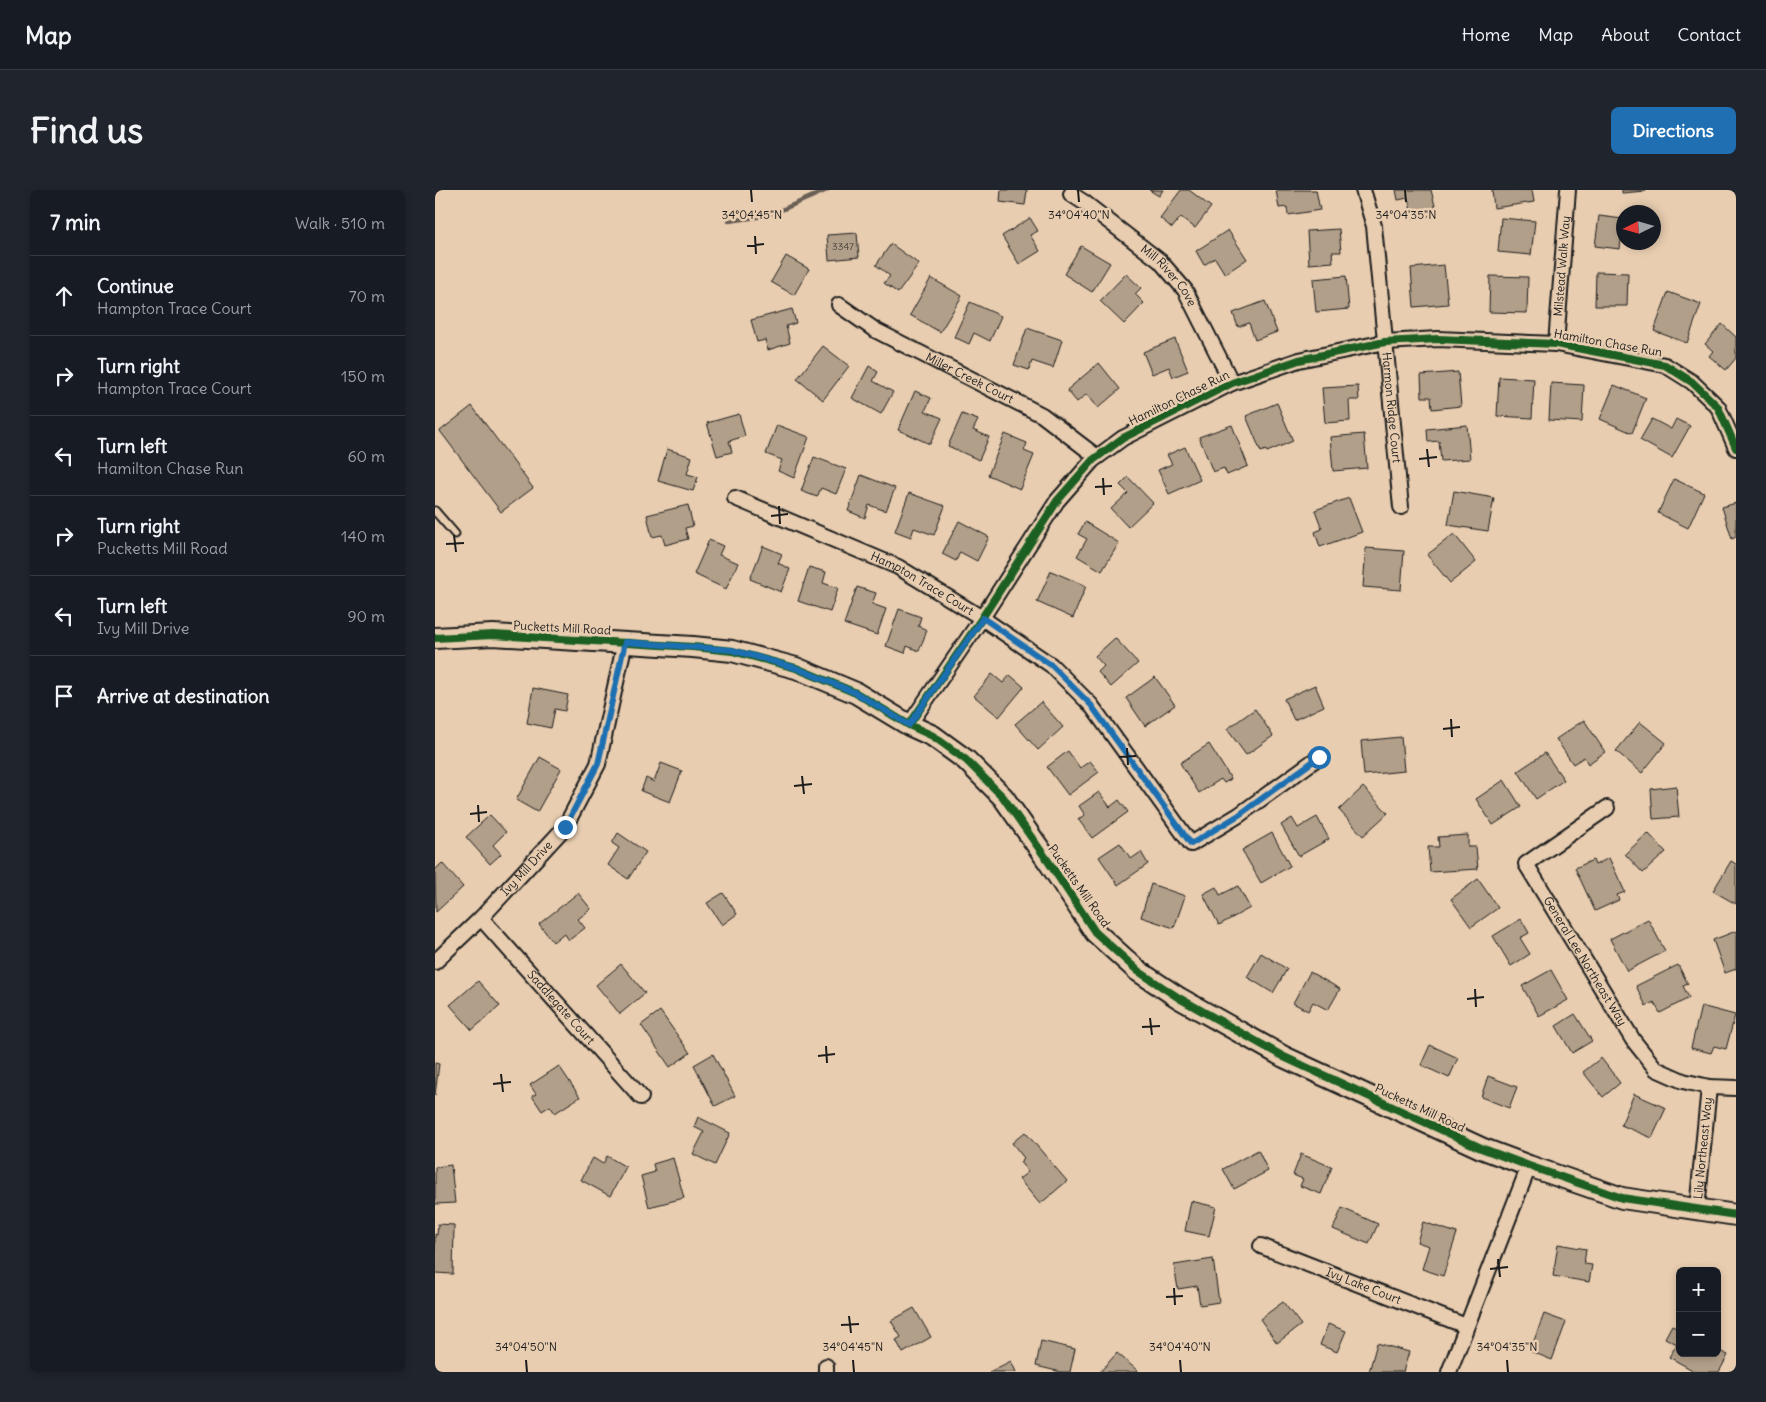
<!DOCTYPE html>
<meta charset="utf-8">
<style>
body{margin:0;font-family:Delius,sans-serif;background:#20242c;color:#f1f3f6}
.controls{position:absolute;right:15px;bottom:15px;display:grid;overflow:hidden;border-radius:8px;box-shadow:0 2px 8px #0003}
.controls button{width:45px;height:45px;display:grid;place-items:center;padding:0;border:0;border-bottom:1px solid #363941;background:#171b24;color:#f1f3f6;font:25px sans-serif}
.compass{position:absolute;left:1181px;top:15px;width:45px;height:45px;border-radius:50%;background:#171b24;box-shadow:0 2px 8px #0003;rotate:265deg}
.stop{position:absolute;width:15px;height:15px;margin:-11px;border:4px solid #1f6fb2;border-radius:50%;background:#fff}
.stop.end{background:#1f6fb2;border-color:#fff;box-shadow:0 1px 5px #0008}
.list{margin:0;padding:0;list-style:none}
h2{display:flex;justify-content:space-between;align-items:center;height:65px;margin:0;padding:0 20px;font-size:21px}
h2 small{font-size:16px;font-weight:400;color:#9ea1a6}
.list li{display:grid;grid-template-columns:32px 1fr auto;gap:15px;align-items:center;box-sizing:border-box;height:80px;padding:0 20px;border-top:1px solid #363941}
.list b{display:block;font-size:19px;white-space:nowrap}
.list p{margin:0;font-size:16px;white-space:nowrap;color:#9ea1a6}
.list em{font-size:16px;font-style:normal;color:#9ea1a6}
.icon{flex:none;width:28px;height:28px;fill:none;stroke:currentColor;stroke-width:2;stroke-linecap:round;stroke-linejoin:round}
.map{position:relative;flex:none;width:1301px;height:1182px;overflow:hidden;border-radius:8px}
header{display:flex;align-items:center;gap:30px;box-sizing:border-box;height:70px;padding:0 25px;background:#171b24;border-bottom:1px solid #363941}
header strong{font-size:24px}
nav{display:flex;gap:28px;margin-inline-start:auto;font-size:18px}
.intro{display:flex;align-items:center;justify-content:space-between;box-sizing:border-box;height:120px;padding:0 30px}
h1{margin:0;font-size:35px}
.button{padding:12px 22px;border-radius:8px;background:#1f6fb2;color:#fff;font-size:18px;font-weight:700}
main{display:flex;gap:30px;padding:0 30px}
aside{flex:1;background:#171b24;border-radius:8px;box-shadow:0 2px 8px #0003}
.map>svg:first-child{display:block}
</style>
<header>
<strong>Map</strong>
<nav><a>Home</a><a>Map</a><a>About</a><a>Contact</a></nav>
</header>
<div class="intro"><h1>Find us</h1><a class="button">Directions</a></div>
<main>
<aside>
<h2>7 min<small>Walk · 510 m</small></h2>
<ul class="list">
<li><svg class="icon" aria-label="ahead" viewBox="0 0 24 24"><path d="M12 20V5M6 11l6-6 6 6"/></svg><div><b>Continue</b><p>Hampton Trace Court</p></div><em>70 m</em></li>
<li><svg class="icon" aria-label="right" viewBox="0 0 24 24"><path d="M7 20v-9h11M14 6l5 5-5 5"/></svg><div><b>Turn right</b><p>Hampton Trace Court</p></div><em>150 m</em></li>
<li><svg class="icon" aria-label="left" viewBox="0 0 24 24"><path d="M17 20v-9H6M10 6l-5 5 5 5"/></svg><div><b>Turn left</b><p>Hamilton Chase Run</p></div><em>60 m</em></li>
<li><svg class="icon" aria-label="right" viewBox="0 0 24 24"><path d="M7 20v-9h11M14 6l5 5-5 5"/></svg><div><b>Turn right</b><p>Pucketts Mill Road</p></div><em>140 m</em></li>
<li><svg class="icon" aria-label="left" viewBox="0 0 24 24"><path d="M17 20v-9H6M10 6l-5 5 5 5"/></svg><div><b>Turn left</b><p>Ivy Mill Drive</p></div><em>90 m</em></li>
<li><svg class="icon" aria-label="arrive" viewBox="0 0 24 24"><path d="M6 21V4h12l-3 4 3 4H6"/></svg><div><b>Arrive at destination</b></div></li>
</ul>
</aside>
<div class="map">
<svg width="1301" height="1182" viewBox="0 0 1301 1182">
<rect width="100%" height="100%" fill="#e8cdb0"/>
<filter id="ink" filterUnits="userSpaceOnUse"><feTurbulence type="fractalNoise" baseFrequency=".02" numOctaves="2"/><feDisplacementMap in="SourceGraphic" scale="10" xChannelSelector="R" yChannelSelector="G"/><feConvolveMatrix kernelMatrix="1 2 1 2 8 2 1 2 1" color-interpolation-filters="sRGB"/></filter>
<g filter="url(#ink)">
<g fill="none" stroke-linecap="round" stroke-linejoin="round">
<!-- stream -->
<path stroke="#695f54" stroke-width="4.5" d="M 294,31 L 322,27 L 344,21 L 392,0"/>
</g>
<!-- building -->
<path fill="#b29f89" stroke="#1c1c1c" d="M 566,0 L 592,0 L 590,15 L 565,12 Z
M 714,0 L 728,0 L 724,6 Z
M 746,0 L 754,0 L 776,17 L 760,38 L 746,27 L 737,38 L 725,28 Z
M 841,0 L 881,0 L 885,20 L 853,25 L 852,17 L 844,18 Z
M 961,0 L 996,0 L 1002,24 L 978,29 L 973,8 L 963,10 Z
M 1057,0 L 1097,0 L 1099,12 L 1059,18 Z
M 1187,0 L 1211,0 L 1211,1 L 1187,3 Z
M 1164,26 L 1188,29 L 1185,59 L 1160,56 Z
M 595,28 L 603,41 L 595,45 L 605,61 L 584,74 L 567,46 Z
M 1066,28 L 1100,31 L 1096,65 L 1063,62 Z
M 904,39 L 906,62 L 897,62 L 898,72 L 874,74 L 872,41 Z
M 793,40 L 812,69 L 790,84 L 780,68 L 769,75 L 761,61 Z
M 422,43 L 424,67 L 394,70 L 392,45 Z
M 456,54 L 484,74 L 463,103 L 449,93 L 455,86 L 441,75 Z
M 646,56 L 675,73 L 657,102 L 629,84 Z
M 351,66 L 374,79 L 359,105 L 336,92 Z
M 1009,75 L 1013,114 L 979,117 L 976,78 Z
M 1161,82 L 1193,83 L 1192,116 L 1160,116 Z
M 691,84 L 706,98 L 700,104 L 709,113 L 689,134 L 665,111 Z
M 911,86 L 914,119 L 881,122 L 878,89 Z
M 1055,86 L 1093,87 L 1092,123 L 1054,122 Z
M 496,88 L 527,106 L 505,142 L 475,125 Z
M 1233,102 L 1266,114 L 1252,153 L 1219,141 Z
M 830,111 L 842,142 L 820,150 L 814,133 L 803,137 L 798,123 Z
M 535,112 L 566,126 L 555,151 L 539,143 L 534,154 L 519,147 Z
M 357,119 L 361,133 L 351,136 L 355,153 L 333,160 L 330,150 L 322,152 L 316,130 Z
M 1287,134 L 1301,147 L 1301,168 L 1291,180 L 1274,166 L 1278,161 L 1270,154 Z
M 592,138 L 627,150 L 618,178 L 597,171 L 594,180 L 579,175 Z
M 740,149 L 753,181 L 738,187 L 734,177 L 717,184 L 708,162 Z
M 388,156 L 414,176 L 388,210 L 362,189 Z
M 664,173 L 685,199 L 663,218 L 652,204 L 642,212 L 632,200 Z
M 434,176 L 443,182 L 438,191 L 458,202 L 446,224 L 417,208 Z
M 1023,182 L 1026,216 L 997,219 L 996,207 L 987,207 L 986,185 Z
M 1064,187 L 1099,189 L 1097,228 L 1062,226 Z
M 1116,193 L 1149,195 L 1147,232 L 1114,230 Z
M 1179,195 L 1211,208 L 1197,243 L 1165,229 Z
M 923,196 L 924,210 L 914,210 L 915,231 L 890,233 L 887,198 Z
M 480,201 L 496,208 L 490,221 L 507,228 L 495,254 L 463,240 Z
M 842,213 L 858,251 L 832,262 L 831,260 L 826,262 L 811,226 Z
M 37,216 L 98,298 L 66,322 L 5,241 Z
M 304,224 L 310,246 L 294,251 L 297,262 L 282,266 L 272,233 Z
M 527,224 L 543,230 L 538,240 L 554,247 L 544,270 L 513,256 Z
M 1217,229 L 1236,239 L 1241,229 L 1255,236 L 1237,268 L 1205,250 Z
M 342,235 L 374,247 L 359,288 L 343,281 L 347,270 L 331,264 Z
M 797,235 L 813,276 L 792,285 L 789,278 L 778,282 L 764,247 Z
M 1032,235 L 1035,269 L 1006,271 L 1004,251 L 993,252 L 992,239 Z
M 570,244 L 592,253 L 589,261 L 599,265 L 585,299 L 553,285 Z
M 929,244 L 932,278 L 898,281 L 895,247 Z
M 750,257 L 765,290 L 734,304 L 723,280 L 737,274 L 732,265 Z
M 232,259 L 257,267 L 252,284 L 263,287 L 258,301 L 223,291 Z
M 379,267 L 411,279 L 401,304 L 386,298 L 382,307 L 366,301 Z
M 426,285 L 460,298 L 451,321 L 434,315 L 430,328 L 413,321 Z
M 693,287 L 718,313 L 693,337 L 676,319 L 693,303 L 685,295 Z
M 1239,289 L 1269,303 L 1253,338 L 1223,323 Z
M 1019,301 L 1059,308 L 1053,341 L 1013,335 Z
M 474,303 L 510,316 L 499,345 L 479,338 L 476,347 L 460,341 Z
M 914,308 L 927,342 L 885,357 L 880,342 L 887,339 L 880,320 Z
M 1301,313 L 1301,347 L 1297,349 L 1287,317 Z
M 253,315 L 258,336 L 250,338 L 253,349 L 230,355 L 227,345 L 217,347 L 212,325 Z
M 524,331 L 554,347 L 542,371 L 525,362 L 521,371 L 507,364 Z
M 650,332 L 684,353 L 667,381 L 642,366 L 652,349 L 643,344 Z
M 1019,344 L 1041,372 L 1015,393 L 992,365 Z
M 274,350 L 288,356 L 284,365 L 303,373 L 291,399 L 259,384 Z
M 328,356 L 347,364 L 343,373 L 355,379 L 346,402 L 315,389 Z
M 931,358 L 969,361 L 966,400 L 928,397 Z
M 374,377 L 391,382 L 388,393 L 403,398 L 395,422 L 363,411 Z
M 616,381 L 651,396 L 638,428 L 602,412 Z
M 422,397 L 441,403 L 437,414 L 451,419 L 442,445 L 409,434 Z
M 464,419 L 486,427 L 483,436 L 492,440 L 484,461 L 472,456 L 470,463 L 451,456 Z
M 680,448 L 703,473 L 676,497 L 663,482 L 669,476 L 660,466 Z
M 557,484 L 568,493 L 575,485 L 589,497 L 564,527 L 539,506 Z
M 720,487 L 740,515 L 710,536 L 691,508 Z
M 880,495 L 889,516 L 859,530 L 849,509 Z
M 98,498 L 133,505 L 130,521 L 120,519 L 116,538 L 92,533 Z
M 606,512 L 628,537 L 603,560 L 580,534 Z
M 820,519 L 838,546 L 811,565 L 792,539 Z
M 1149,530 L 1170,562 L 1153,574 L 1149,567 L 1138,574 L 1121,549 Z
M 1205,532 L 1231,553 L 1207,583 L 1181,561 Z
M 966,547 L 969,581 L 929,585 L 926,551 Z
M 774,554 L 796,589 L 789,593 L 786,589 L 764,603 L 745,573 Z
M 633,561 L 645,578 L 655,571 L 664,582 L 633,605 L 612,577 Z
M 1110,563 L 1129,590 L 1101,609 L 1083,581 Z
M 105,567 L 126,579 L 102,622 L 81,610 Z
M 226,573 L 247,581 L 235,612 L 206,601 L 211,588 L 219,592 Z
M 1069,590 L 1086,617 L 1058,635 L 1041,609 Z
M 1241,596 L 1244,627 L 1218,629 L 1216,599 Z
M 928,597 L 953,623 L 928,646 L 904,620 Z
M 664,602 L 675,617 L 684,610 L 693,622 L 657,648 L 643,629 L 650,625 L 644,616 Z
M 55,625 L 71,642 L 58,655 L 66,664 L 55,674 L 31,647 Z
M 882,627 L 894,649 L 864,666 L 846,635 L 857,628 L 863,638 Z
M 183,643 L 211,662 L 193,689 L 173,675 L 184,658 L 177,653 Z
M 837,643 L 855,676 L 826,693 L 807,660 Z
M 1213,643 L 1231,662 L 1208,683 L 1190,664 Z
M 1033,645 L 1033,657 L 1041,657 L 1043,679 L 995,682 L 993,657 L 1004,657 L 1003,647 Z
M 685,653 L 696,669 L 706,662 L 713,674 L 683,695 L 664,667 Z
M 1174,668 L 1190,702 L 1182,705 L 1184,710 L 1160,721 L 1140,678 L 1158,670 L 1160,675 Z
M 1296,671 L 1301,674 L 1301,714 L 1278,701 Z
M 7,673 L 28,697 L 1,722 L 0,680 Z
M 1043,689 L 1063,718 L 1036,737 L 1016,709 Z
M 716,694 L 750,706 L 739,738 L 706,727 Z
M 803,696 L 815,718 L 784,735 L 768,704 L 781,697 L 785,705 Z
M 143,703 L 156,719 L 143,729 L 150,738 L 134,750 L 129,743 L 118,752 L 104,734 Z
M 288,703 L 302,724 L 287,735 L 272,713 Z
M 1086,729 L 1094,743 L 1085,748 L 1095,764 L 1076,776 L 1058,746 Z
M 1213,729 L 1230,761 L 1192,781 L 1175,749 Z
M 1301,741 L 1301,779 L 1290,783 L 1278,750 Z
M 826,763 L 852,779 L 838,803 L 812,787 Z
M 186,774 L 210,803 L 185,824 L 161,795 Z
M 1243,775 L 1253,794 L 1248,796 L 1254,808 L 1225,823 L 1219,812 L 1211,816 L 1201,796 Z
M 1116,780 L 1133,810 L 1104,826 L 1087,796 Z
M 875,782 L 905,799 L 893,820 L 878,812 L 873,821 L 858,813 Z
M 43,791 L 65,816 L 37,840 L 15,815 Z
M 1266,816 L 1300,825 L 1291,859 L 1279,856 L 1276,863 L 1256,858 Z
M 225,821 L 255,863 L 235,877 L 206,835 Z
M 1140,824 L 1157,851 L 1137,863 L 1121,836 Z
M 995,855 L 1023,868 L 1014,888 L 986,875 Z
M 278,864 L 300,906 L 280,916 L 259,875 Z
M 1166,868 L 1185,893 L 1168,907 L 1148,882 Z
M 0,873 L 4,874 L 0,905 Z
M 124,876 L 145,907 L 120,923 L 115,916 L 107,921 L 97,906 L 101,904 L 95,895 Z
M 1053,886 L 1082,897 L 1074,918 L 1046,907 Z
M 1199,904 L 1231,918 L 1217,948 L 1186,935 Z
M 263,927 L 295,943 L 280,975 L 258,964 L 269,942 L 259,937 Z
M 590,942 L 632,991 L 605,1014 L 584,989 L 593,982 L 585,972 L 589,968 L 577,953 Z
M 823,960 L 833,981 L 799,999 L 788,979 Z
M 866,964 L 897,977 L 886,1004 L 865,996 L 868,989 L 858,985 Z
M 172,966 L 191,977 L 175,1006 L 146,990 L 158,968 L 168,974 Z
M 238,968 L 249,1008 L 214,1017 L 206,986 L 220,982 L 218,974 Z
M 16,975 L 20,1013 L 0,1014 L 0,977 Z
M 756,1011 L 781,1017 L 774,1046 L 750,1041 Z
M 907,1018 L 943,1034 L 934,1054 L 898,1039 Z
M 988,1032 L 1022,1043 L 1008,1086 L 987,1079 L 994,1056 L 982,1052 Z
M 3,1034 L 19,1035 L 18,1084 L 0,1083 L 0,1044 L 2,1045 Z
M 1123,1054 L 1151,1059 L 1149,1074 L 1157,1075 L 1154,1092 L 1118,1086 Z
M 778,1069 L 784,1112 L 765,1115 L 762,1096 L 743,1099 L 739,1075 Z
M 848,1112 L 866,1135 L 842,1153 L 825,1129 Z
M 479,1118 L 496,1147 L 468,1163 L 461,1150 L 466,1147 L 456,1131 Z
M 1109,1124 L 1131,1132 L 1117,1170 L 1095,1161 Z
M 893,1134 L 911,1141 L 902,1162 L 885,1155 Z
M 1237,1135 L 1245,1139 L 1245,1163 L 1282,1163 L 1282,1160 L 1293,1165 L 1284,1182 L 1261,1182 L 1234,1167 L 1242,1154 L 1230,1148 Z
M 606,1151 L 640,1159 L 635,1182 L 626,1182 L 601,1176 Z
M 942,1153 L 974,1162 L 968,1182 L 934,1182 Z
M 682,1163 L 704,1182 L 665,1182 Z
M 576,1171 L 581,1182 L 554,1182 Z"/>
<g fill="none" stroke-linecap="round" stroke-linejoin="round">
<!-- lane casing -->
<g stroke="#1c1c1c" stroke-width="11">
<path id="lane" d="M 0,321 L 20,344"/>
</g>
<!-- street casing -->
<g stroke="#1c1c1c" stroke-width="18">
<g id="street">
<path id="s1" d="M 928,0 L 939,36 L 966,317"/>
<path id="s2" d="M 636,4 L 650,13 L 725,71 L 750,100 L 797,193"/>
<path id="s3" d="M 404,115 L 440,140 L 607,225 L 662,267"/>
<path id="s4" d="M 1121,154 L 1133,0"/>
<path id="s5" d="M 300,308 L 463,377 L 547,428 L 616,475 L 656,515 L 756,654 L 804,625 L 884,567"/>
<path d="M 474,535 L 547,428 L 622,311 L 658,270 L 688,248 L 797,193 L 864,170 L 950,152 L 1003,149 L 1121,154 L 1230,175 L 1257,192 L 1283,217 L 1301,258"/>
<path id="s6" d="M 1172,618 L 1091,674 L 1198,850 L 1221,879 L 1248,891 L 1274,897 L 1301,898"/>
<path id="s7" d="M 46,728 L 206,907"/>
<path id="s8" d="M 0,772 L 46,728 L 130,637 L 163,574 L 190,452"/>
<path id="s9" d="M 1262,1019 L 1274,897"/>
<path id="s10" d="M 826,1056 L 1031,1136"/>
<path d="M 391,1182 L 391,1176"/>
<path d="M 1014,1182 L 1094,976"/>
</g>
</g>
<!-- secondary casing -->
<g stroke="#1c1c1c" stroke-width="24">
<path id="secondary" d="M 0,448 L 58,445 L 258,457 L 297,461 L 361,478 L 421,503 L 474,535 L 498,546 L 531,570 L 568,607 L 613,671 L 660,742 L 703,781 L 744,808 L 849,867 L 1046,958 L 1094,976 L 1187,1008 L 1301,1025"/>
</g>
<!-- lane -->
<use href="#lane" stroke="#e8cdb0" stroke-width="7"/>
<!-- street -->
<use href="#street" stroke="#e8cdb0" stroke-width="14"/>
<!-- secondary -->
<use href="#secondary" stroke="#e8cdb0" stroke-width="20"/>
<!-- cycleway casing -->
<g stroke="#e8cdb0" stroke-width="11">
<path id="cycleway" d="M 0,448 L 58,445 L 258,457 L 297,461 L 361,478 L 421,503 L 474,535 L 498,546 L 531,570 L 568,607 L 613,671 L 660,742 L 703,781 L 744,808 L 849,867 L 1046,958 L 1094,976 L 1187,1008 L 1301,1025
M 474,535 L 547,428 L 622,311 L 658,270 L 688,248 L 797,193 L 864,170 L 950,152 L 1003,149 L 1121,154 L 1230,175 L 1257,192 L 1283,217 L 1301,258"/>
</g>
<!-- cycleway -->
<use href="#cycleway" stroke="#1b5e20" stroke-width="8"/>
</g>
</g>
<g fill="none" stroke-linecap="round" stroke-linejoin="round" filter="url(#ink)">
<!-- route -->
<path stroke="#1f6fb2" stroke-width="6" d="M 130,637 L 163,574 L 190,452 L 297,460 L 361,478 L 421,503 L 474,535 L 548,428 L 616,475 L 656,515 L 756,654 L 804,625 L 884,567"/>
</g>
<!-- ticks -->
<path fill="none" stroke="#1c1c1c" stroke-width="2" d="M 316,0 L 317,12M 643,0 L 644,12M 970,0 L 971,12M 320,46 L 321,64M 312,56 L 329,54M 992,259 L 994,277M 984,269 L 1002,267M 668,288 L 669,305M 660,297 L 677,296M 344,316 L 345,334M 336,326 L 353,324M 19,345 L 21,362M 11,354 L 29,353M 1016,529 L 1017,547M 1008,539 L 1025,537M 692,558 L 693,575M 684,567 L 701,566M 367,586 L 369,604M 359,596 L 377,594M 43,615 L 44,632M 35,624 L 52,622M 1040,799 L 1041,817M 1032,809 L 1049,807M 715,828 L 717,845M 707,837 L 725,836M 391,856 L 392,873M 383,866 L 400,864M 66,884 L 68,902M 58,894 L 76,892M 1063,1069 L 1065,1087M 1055,1079 L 1073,1077M 739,1098 L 740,1115M 731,1107 L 748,1106M 414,1126 L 416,1143M 406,1135 L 424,1134M 91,1170 L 92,1182M 418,1170 L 419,1182M 745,1170 L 746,1182M 1072,1170 L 1073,1182"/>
<g text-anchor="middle" stroke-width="5" stroke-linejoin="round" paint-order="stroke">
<!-- number labels -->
<g font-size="10" fill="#423d37">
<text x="408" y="60">3347</text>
</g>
<!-- street labels -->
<g font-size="12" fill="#1c1c1c" stroke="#e8cdb0">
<text dy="4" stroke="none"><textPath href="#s4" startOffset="78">Milstead Walk Way</textPath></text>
<text dy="4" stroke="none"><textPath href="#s2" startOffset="128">Mill River Cove</textPath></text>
<text transform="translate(1173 153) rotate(10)" y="4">Hamilton Chase Run</text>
<text dy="4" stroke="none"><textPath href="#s3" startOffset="150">Miller Creek Court</textPath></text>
<text transform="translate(744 208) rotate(-26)" y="4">Hamilton Chase Run</text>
<text dy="4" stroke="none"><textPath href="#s1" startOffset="220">Harmon Ridge Court</textPath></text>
<text dy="4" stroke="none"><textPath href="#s5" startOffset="206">Hampton Trace Court</textPath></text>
<text transform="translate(127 438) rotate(3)" y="4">Pucketts Mill Road</text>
<text dy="4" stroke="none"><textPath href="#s8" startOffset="131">Ivy Mill Drive</textPath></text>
<text transform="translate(644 696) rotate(55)" y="4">Pucketts Mill Road</text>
<text dy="4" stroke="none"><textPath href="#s6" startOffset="212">General Lee Northeast Way</textPath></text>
<text dy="4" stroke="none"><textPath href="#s7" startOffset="120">Saddlegate Court</textPath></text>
<text transform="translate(985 918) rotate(25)" y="4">Pucketts Mill Road</text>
<text dy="4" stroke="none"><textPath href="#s9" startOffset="61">Lily Northeast Way</textPath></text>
<text dy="4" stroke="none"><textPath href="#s10" startOffset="110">Ivy Lake Court</textPath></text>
</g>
</g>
<g font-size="12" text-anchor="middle" fill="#1c1c1c" stroke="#e8cdb0" stroke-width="5" stroke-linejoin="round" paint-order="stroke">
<text x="317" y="29">34°04'45"N</text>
<text x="644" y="29">34°04'40"N</text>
<text x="971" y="29">34°04'35"N</text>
<text x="91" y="1161">34°04'50"N</text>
<text x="418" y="1161">34°04'45"N</text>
<text x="745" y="1161">34°04'40"N</text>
<text x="1072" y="1161">34°04'35"N</text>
</g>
</svg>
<div class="controls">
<button>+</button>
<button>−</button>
</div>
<svg class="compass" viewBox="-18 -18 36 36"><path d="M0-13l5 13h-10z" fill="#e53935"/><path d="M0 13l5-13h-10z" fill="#9ea1a6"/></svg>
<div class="stop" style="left:884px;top:567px"></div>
<div class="stop end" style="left:130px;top:637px"></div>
</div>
</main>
